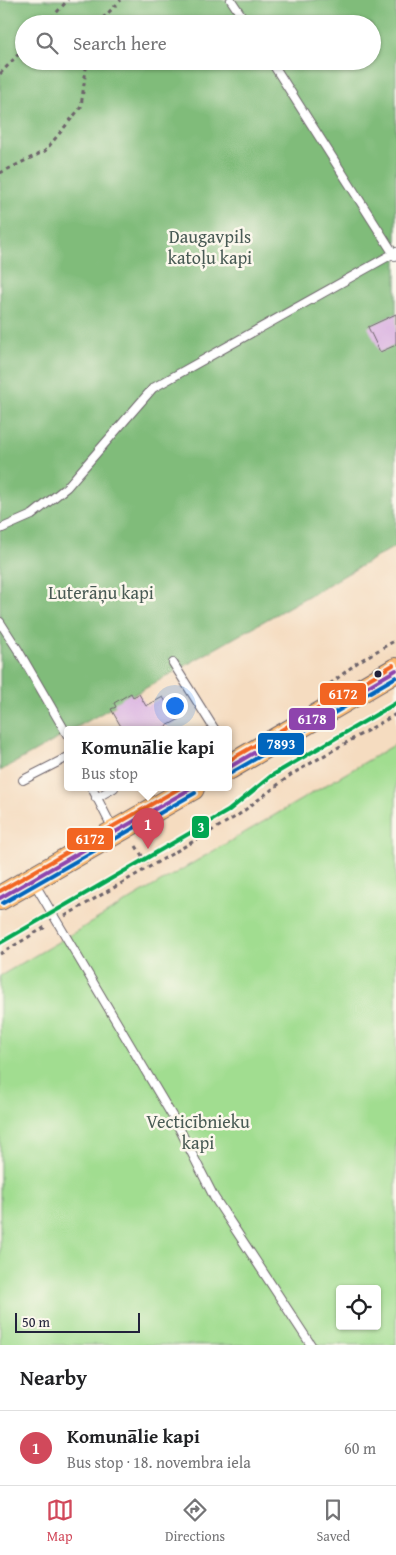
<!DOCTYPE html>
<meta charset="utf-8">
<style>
body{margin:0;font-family:"Gentium Book Plus",serif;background:#f6f6f6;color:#202124}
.controls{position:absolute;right:15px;bottom:15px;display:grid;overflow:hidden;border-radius:5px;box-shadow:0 1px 4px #0004}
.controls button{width:45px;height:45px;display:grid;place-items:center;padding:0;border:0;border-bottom:1px solid #e0e0e0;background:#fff;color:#202124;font:25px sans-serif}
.scale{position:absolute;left:15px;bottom:12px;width:125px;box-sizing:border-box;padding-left:5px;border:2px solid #22223b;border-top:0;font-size:14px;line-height:18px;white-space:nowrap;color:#22223b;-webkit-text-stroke:4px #fbf7ec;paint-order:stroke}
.you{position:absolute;left:174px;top:705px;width:18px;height:18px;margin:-12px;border:4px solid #fff;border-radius:50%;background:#1a73e8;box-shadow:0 0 0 8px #1a73e833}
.badge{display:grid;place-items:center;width:32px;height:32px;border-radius:50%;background:#d1495b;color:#fff;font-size:16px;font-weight:700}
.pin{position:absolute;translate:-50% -41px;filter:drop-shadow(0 1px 2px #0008)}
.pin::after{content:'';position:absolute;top:26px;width:18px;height:15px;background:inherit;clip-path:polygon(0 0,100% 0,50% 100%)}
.popup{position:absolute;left:64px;top:726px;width:168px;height:65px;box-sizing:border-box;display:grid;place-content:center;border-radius:5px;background:#fff;filter:drop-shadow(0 1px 4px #0005);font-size:16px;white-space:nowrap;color:#757577}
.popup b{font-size:19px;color:#202124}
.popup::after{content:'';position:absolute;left:50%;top:100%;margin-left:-10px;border:10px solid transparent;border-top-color:#fff}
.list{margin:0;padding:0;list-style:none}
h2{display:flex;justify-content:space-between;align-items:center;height:65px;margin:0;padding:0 20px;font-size:21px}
h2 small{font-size:16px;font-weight:400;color:#757577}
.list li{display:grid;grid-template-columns:32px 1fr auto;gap:15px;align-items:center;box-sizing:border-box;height:75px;padding:0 20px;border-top:1px solid #e0e0e0}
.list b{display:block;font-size:19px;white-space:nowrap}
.list p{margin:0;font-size:16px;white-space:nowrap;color:#757577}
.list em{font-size:16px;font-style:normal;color:#757577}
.icon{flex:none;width:28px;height:28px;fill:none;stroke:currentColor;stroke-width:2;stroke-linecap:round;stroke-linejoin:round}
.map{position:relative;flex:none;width:396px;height:1345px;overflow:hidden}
.search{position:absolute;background:#fff;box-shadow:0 1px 4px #0004;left:15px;right:15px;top:15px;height:55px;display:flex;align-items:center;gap:12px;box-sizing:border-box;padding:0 18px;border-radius:28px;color:#757577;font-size:19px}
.sheet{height:140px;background:#fff}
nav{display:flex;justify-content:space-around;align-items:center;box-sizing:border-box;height:70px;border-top:1px solid #e0e0e0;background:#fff;font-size:14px;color:#757577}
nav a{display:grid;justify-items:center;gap:2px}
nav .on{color:#d1495b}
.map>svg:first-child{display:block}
</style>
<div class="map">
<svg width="396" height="1345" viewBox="0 0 396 1345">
<rect width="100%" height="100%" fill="#fbf7ec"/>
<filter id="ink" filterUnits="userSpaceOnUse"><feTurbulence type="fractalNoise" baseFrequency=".02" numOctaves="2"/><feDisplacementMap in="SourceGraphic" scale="10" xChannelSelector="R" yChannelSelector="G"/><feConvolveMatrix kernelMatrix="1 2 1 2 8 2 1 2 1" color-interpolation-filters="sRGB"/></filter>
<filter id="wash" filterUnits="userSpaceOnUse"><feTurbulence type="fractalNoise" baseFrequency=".0096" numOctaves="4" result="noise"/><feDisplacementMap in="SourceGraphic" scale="20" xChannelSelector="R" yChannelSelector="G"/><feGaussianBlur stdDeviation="1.12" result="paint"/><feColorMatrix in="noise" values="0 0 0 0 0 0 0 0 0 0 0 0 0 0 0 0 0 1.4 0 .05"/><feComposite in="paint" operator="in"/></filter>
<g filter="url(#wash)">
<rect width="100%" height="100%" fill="#f5dcc0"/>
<!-- green -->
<path fill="#a1dd90" stroke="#628066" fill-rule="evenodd" d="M 396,744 L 396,1345 L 0,1345 L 0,976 ZM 340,1289 L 377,1289 L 377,1326 L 340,1326 Z"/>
<!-- forest -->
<path fill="#80bc7a" stroke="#516f5a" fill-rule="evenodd" d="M 0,0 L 396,0 L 396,546 L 72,730 L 68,730 L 68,733 L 0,771 ZM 24,24 L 372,24 L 372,61 L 24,61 Z"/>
<g id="blocks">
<!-- building -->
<path fill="#d9b0e1" d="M 396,314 L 396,345 L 380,352 L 368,327 Z
M 131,693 L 133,697 L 139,694 L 146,706 L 163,697 L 166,702 L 170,700 L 180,719 L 159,730 L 123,730 L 111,709 L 116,707 L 114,703 Z"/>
</g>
</g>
<g filter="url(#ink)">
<use href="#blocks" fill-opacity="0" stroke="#6c636a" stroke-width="1"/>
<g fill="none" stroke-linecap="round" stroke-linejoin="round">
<!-- lane casing -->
<g stroke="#6c636a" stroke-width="10">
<path id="lane" d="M 231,0 L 247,24
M 271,61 L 395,256
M 0,529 L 32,515 L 67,487 L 153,388 L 396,252
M 0,622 L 18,650 L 68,736
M 173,663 L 215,730
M 23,780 L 68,757
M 92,788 L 114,831
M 96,798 L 114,788
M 33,881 L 177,1124 L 214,1197 L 311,1345"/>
</g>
<!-- primary casing -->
<g stroke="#6c636a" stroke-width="26">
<path id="primary" d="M 228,768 L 396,670
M 0,898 L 192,788"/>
</g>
<!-- path -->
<path stroke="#6c636a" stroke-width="3" stroke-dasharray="4 4" stroke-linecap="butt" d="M 46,24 L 68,0
M 97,24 L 121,0
M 0,74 L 24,48
M 0,173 L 45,151 L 81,107 L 87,61
M 330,684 L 358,662 L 396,640
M 136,846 L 149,867
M 65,916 L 237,816 L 292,774 L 396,714
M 0,954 L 47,926"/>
<!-- lane -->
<use href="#lane" stroke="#fff" stroke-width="8"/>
<!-- primary -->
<use href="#primary" stroke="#febb71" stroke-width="24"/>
<!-- bus-1 casing -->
<g stroke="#fbf7ec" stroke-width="8">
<path id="bus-1" d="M 228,768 L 396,670
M 0,898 L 192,788"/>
</g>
<!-- bus-2 casing -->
<g stroke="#fbf7ec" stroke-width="8">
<path id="bus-2" d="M 231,773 L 396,677
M 3,903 L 195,793"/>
</g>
<!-- bus-3 casing -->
<g stroke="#fbf7ec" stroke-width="8">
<path id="bus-3" d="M 228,761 L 393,665
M 0,891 L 180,788"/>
</g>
<!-- bus-1 -->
<use href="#bus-1" stroke="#8e44ad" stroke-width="4"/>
<!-- bus-2 -->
<use href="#bus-2" stroke="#0065bd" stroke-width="4"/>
<!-- bus-3 -->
<use href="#bus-3" stroke="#f26522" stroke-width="4"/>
<!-- tram-1 casing -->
<g stroke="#fbf7ec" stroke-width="8">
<path id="tram-1" d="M 0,943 L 228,811 L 271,776 L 396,703"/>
</g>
<!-- tram-1 -->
<use href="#tram-1" stroke="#00a651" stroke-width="4"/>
</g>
</g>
<!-- markers -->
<circle fill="#22223b" stroke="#fbf7ec" stroke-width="2" cx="378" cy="674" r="4.5"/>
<g text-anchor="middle" stroke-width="5" stroke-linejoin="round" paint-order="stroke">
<!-- park labels -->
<g font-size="18" fill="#485a54" stroke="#fbf7ec">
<text x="210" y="243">Daugavpils<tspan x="210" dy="21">katoļu kapi</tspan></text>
<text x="101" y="599">Luterāņu kapi</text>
<text x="198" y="1128">Vecticībnieku<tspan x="198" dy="21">kapi</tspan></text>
</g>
</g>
<g stroke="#fbf7ec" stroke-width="2">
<rect x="319" y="682" width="48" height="24" rx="5" fill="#f26522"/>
<rect x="288" y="707" width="48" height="24" rx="5" fill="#8e44ad"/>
<rect x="257" y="732" width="48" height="24" rx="5" fill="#0065bd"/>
<rect x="191" y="815" width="19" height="24" rx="5" fill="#00a651"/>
<rect x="66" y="827" width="48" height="24" rx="5" fill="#f26522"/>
</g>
<g font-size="14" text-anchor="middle" font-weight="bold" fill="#fff">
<text x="343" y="699">6172</text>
<text x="312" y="724">6178</text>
<text x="281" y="749">7893</text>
<text x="201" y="832">3</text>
<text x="90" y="844">6172</text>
</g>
</svg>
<div class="controls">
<button><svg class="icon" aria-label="locate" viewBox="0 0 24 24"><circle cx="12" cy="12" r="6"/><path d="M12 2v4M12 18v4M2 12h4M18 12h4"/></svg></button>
</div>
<div class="scale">50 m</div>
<div class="you"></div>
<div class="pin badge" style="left:148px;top:849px">1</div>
<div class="popup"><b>Komunālie kapi</b>Bus stop</div>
<div class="search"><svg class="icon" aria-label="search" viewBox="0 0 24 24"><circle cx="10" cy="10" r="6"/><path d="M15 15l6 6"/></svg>Search here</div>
</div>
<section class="sheet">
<h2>Nearby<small></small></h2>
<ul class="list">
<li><span class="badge">1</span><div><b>Komunālie kapi</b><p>Bus stop · 18. novembra iela</p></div><em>60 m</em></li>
</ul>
</section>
<nav>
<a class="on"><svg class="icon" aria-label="map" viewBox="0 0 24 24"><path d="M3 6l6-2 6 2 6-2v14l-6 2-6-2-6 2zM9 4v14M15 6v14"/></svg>Map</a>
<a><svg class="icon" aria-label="directions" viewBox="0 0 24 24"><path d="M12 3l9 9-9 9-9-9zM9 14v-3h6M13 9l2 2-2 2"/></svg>Directions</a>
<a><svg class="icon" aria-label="saved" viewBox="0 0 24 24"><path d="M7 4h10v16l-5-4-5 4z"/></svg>Saved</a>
</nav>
